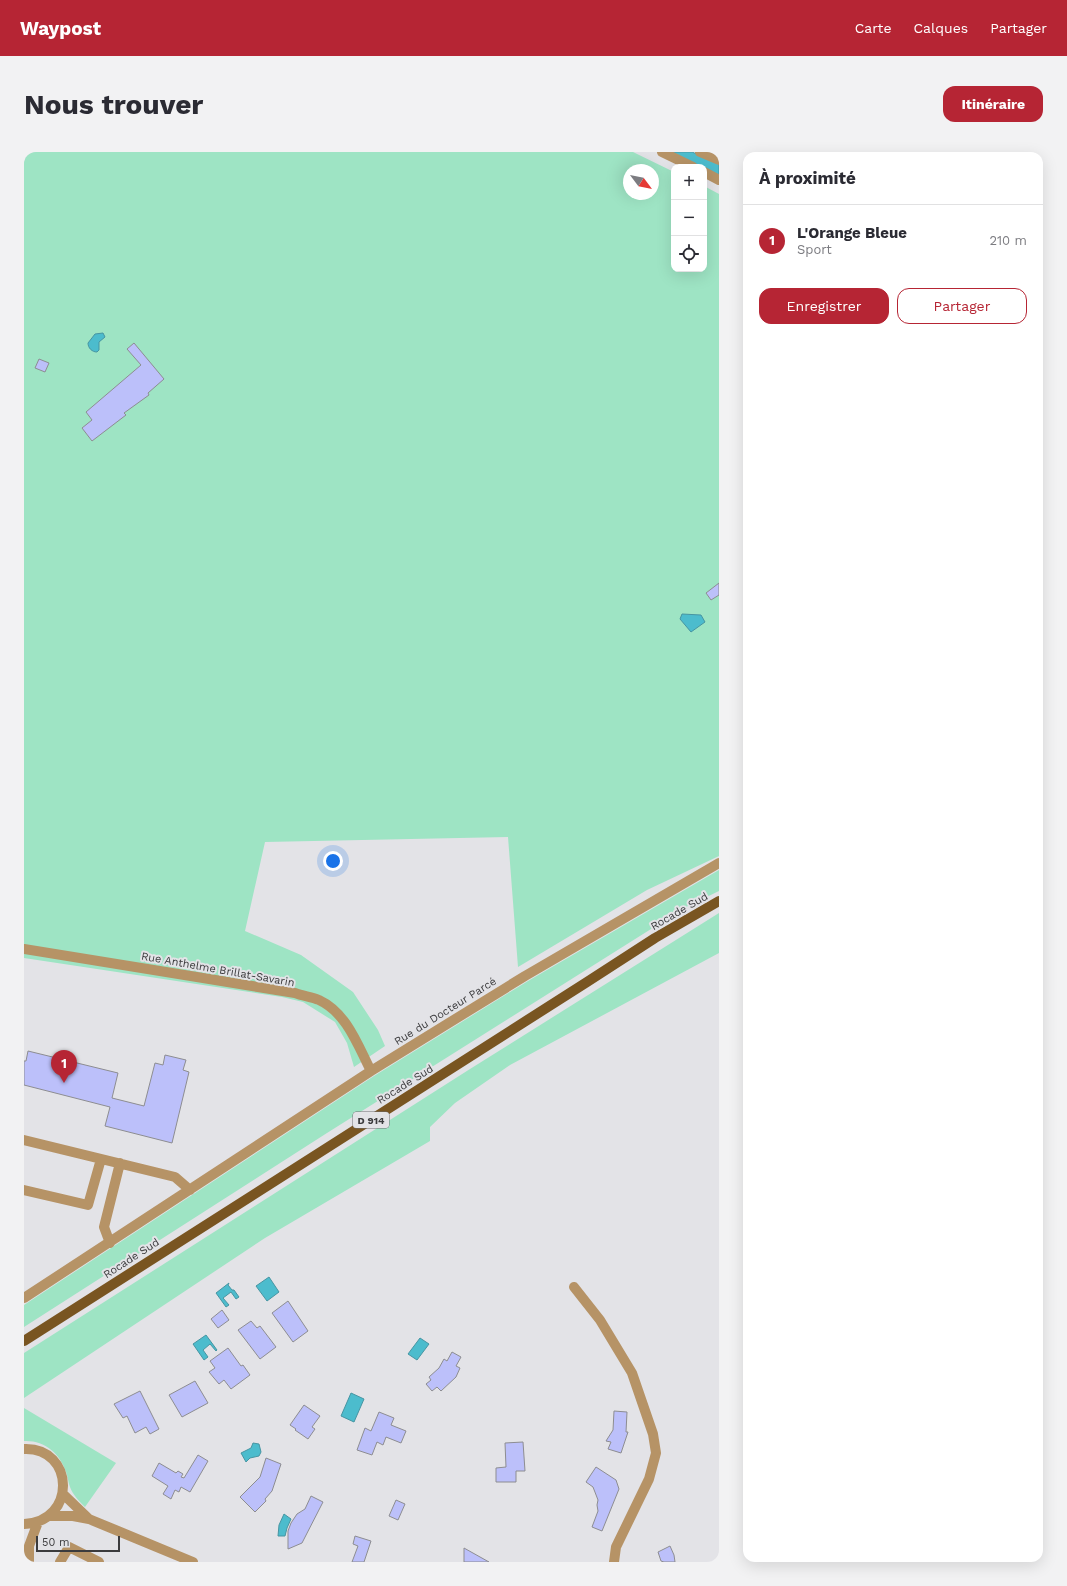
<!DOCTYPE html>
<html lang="fr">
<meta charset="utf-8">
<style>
body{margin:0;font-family:"Work Sans",sans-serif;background:#f2f2f3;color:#2b2b33}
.controls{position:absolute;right:12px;top:12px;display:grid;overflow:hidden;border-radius:8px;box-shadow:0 4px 16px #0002}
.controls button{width:36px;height:36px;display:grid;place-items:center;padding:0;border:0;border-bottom:1px solid #e1e1e2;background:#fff;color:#2b2b33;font:20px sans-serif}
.compass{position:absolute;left:599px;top:12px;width:36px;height:36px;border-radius:50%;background:#fff;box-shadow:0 4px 16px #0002;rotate:122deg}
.scale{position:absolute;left:12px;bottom:10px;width:84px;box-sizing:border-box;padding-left:4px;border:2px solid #3b3b3d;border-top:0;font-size:11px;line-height:14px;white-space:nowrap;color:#3b3b3d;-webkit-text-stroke:3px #e3e3e7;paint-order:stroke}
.you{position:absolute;left:309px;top:709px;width:14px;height:14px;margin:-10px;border:3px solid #fff;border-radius:50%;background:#1a73e8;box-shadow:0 0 0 6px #1a73e833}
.badge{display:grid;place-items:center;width:26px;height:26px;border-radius:50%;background:#b62534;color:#fff;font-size:13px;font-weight:700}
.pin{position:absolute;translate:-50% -33px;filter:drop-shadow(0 1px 2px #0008)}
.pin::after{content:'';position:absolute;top:21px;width:14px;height:12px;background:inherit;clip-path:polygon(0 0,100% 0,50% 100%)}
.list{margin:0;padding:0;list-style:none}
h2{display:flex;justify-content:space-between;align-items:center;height:52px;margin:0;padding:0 16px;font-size:17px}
h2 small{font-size:13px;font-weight:400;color:#7c7c81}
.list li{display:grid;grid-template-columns:26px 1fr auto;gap:12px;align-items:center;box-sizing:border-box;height:72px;padding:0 16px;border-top:1px solid #e1e1e2}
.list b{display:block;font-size:15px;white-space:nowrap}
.list p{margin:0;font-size:13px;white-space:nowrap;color:#7c7c81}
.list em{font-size:13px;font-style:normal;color:#7c7c81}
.actions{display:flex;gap:8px;padding:12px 16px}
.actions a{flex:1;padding:9px 0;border:1px solid #b62534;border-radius:12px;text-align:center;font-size:14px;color:#b62534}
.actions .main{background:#b62534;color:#fff}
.icon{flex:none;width:22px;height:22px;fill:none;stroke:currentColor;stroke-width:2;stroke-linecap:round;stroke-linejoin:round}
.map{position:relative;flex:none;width:695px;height:1410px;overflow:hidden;border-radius:12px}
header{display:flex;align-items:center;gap:24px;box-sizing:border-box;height:56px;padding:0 20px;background:#b62534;color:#fff}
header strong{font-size:19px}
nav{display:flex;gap:22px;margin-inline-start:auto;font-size:14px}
.intro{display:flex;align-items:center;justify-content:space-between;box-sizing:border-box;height:96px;padding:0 24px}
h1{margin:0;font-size:28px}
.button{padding:10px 18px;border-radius:12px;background:#b62534;color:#fff;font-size:14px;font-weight:700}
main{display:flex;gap:24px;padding:0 24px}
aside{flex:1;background:#fff;border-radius:12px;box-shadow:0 4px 16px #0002}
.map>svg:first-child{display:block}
</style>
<header>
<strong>Waypost</strong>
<nav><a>Carte</a><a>Calques</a><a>Partager</a></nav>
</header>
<div class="intro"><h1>Nous trouver</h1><a class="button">Itinéraire</a></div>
<main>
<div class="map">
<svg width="695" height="1410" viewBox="0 0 695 1410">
<rect width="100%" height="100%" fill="#e3e3e7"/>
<!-- green -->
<path fill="#9ee4c4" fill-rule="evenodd" d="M 0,0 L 609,0 L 650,20 L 650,117 L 680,117 L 680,34 L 695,42 L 695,704 L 623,738 L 494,815 L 484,685 L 241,690 L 221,779 L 277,803 L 329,840 L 354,878 L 361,894 L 330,915 L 323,891 L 311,870 L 279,850 L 258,845 L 0,806 ZM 605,18 L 629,18 L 629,42 L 605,42 Z
M 695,718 L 695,739 L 662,755 L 303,981 L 0,1175 L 0,1153 L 350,924 L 504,829 Z
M 695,761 L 695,801 L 486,913 L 431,951 L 406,975 L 406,989 L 241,1086 L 0,1246 L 0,1201 L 446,917 Z
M 0,1256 L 92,1311 L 61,1355 C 55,1349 49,1343 46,1335 C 44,1330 44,1325 42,1320 C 36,1301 20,1288 0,1289 Z"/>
<!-- water -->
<path fill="#4cbccd" stroke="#4795a2" d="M 645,0 L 668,0 L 695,12 L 695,24 L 680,17 L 680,15 L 676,15 Z
M 79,181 L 81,185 L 75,190 L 75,198 L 73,200 C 68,200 64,196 64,191 L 71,182 Z
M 658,462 L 677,463 L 681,470 L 667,480 L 656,467 Z
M 245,1125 L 255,1140 L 243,1149 L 232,1134 Z
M 205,1131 L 204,1133 L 208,1138 L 210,1138 L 215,1145 L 212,1147 L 207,1140 L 199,1146 L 205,1153 L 202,1155 L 192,1141 Z
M 182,1183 L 193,1198 L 192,1199 L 186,1192 L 179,1198 L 184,1205 L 180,1208 L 169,1192 Z
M 396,1186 L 405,1192 L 393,1208 L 384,1202 Z
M 327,1241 L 340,1247 L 330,1270 L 317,1264 Z
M 229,1291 L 235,1292 L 237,1300 L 235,1304 L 226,1306 L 222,1310 L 217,1301 L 227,1296 Z
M 260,1362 L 267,1367 L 263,1376 L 261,1384 L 254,1384 L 255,1373 Z"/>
<!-- building -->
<path fill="#bcc0fa" stroke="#8d8d91" d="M 110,191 L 140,227 L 124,241 L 125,243 L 100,261 L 102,263 L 68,289 L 58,276 L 68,268 L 62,260 L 117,213 L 103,197 Z
M 15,207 L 25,211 L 21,220 L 11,216 Z
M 695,431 L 695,443 L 687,448 L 682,441 Z
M 4,899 L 94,921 L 88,946 L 120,954 L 131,911 L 139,913 L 141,903 L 162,908 L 159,918 L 165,920 L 148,991 L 81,974 L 86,955 L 0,933 L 0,909 L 2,909 Z
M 264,1149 L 284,1179 L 269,1190 L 248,1161 Z
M 198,1158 L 205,1168 L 194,1176 L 187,1167 Z
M 227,1169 L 233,1176 L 236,1174 L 252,1195 L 236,1207 L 214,1178 Z
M 204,1196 L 217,1214 L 219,1213 L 226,1223 L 207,1237 L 200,1228 L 195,1232 L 185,1220 L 191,1216 L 186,1209 Z
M 428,1200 L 437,1205 L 432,1214 L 436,1216 L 432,1225 L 417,1239 L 413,1235 L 408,1239 L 402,1232 L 407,1228 L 405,1225 L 415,1216 L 420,1207 L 423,1209 Z
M 171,1229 L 184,1251 L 158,1265 L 145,1243 Z
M 116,1239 L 135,1277 L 126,1282 L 122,1275 L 111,1281 L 103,1264 L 99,1266 L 90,1252 Z
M 280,1253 L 296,1264 L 288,1275 L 291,1277 L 284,1287 L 271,1278 L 272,1277 L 266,1273 Z
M 590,1259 L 603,1260 L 602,1280 L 604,1280 L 597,1301 L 584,1297 L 587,1290 L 582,1289 L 589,1278 Z
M 355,1260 L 370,1266 L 367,1273 L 382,1279 L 377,1291 L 362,1285 L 359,1293 L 353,1290 L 348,1303 L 333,1298 L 341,1276 L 347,1279 Z
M 499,1290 L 501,1319 L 492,1319 L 492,1330 L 472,1330 L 472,1316 L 482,1315 L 481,1291 Z
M 174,1303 L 184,1309 L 166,1340 L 157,1335 L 155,1340 L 151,1338 L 147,1347 L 139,1342 L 144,1334 L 128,1324 L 135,1311 L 152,1321 L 154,1319 L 159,1322 L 157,1325 L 160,1326 Z
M 242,1306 L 257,1312 L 248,1339 L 241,1347 L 242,1349 L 231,1360 L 216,1345 L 236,1325 Z
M 572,1315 L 592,1328 L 595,1337 L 578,1379 L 568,1375 L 574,1359 L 573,1353 L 574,1348 L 569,1335 L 562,1330 Z
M 287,1344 L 299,1350 L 278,1391 L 264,1397 L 264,1379 L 267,1371 L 273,1362 L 281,1357 Z
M 372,1348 L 381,1352 L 374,1368 L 365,1364 Z
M 331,1384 L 347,1389 L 340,1410 L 328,1410 L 334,1394 L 329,1392 Z
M 646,1394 L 650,1403 L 651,1410 L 640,1410 L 637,1409 L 634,1400 Z
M 440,1396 L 465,1410 L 440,1410 Z"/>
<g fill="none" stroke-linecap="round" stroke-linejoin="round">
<!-- minor -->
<path stroke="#b69366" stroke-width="10" d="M 638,0 L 669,15
M 676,0 L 695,8
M 680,20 L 695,28
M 0,797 L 271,841 C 279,844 288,845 295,848 C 323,861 334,894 347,919
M 0,988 L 151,1025 L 166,1038
M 0,1038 L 64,1053 L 77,1007
M 86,1091 L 80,1075 L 96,1011
M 550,1135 L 576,1168 L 608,1221 L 629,1282 L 632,1301 L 625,1327 L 592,1395 L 590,1410
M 0,1146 L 347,919 L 501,824 L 695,711
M 0,1297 C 51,1295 53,1370 0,1372
M 39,1342 L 65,1367
M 26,1364 L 49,1364 L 65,1367 L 169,1410
M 5,1410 L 5,1394 L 14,1370
M 36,1410 L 45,1395 L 75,1410"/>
<!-- major -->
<path stroke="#795521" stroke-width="10" d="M 0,1189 L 563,830 L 631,786 L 695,749"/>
</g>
<g text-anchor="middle" stroke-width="4" stroke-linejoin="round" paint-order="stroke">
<!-- shield labels -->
<rect fill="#e3e3e7" stroke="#6d6d70" stroke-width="1" x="329" y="960" width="36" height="16" rx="3"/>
<g font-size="10" font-weight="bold" fill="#3b3b3d">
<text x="347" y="972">D 914</text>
</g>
<!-- street labels -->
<g font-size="11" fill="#3b3b3d" stroke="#e3e3e7">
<text transform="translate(655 759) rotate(-30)" y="4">Rocade Sud</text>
<text transform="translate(194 817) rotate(10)" y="4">Rue Anthelme Brillat-Savarin</text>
<text transform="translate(421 859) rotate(-32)" y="4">Rue du Docteur Parcé</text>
<text transform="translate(381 932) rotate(-32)" y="4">Rocade Sud</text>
<text transform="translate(107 1106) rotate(-33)" y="4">Rocade Sud</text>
</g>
</g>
</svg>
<div class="controls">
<button>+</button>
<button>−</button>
<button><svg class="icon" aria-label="locate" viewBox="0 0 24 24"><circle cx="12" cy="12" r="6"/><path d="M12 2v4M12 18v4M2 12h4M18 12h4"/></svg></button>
</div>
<svg class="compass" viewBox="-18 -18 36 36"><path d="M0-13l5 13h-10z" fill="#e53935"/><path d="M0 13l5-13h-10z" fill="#7c7c81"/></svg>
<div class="scale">50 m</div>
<div class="you"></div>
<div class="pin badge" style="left:40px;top:931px">1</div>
</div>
<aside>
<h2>À proximité<small></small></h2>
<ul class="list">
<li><span class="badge">1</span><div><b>L'Orange Bleue</b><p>Sport</p></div><em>210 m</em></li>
</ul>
<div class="actions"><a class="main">Enregistrer</a><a>Partager</a></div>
</aside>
</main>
